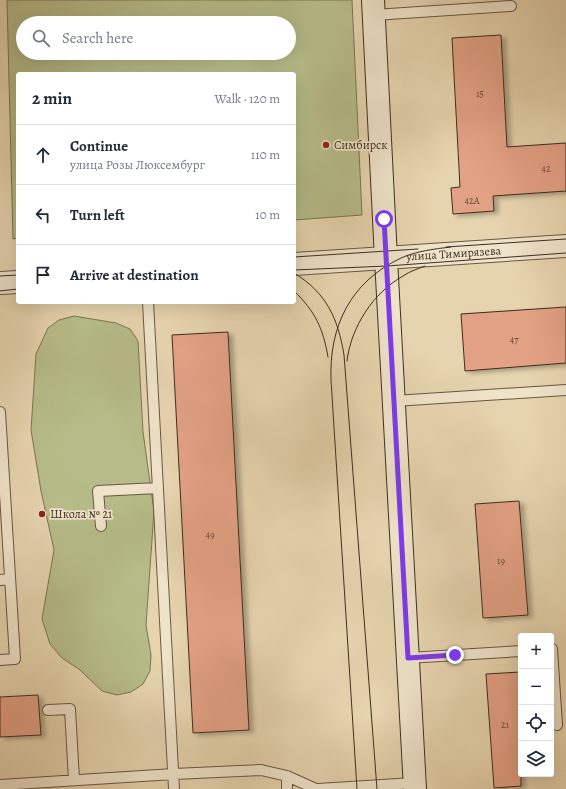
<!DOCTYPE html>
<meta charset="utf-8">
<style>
body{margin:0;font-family:Alegreya,serif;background:#f6f6f7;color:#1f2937}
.controls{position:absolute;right:12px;bottom:12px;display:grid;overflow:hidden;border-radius:4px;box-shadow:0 4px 16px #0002}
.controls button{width:36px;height:36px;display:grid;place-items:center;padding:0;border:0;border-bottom:1px solid #e0e1e3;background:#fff;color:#1f2937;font:20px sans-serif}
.stop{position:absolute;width:12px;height:12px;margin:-9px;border:3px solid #7c3aed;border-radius:50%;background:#fff}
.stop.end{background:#7c3aed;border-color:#fff;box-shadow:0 1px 4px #0008}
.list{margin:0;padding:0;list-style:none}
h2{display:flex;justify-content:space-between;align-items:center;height:52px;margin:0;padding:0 16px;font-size:17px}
h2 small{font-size:13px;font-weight:400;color:#747a83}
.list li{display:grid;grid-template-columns:26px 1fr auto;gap:12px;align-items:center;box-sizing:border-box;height:60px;padding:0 16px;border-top:1px solid #e0e1e3}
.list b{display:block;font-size:15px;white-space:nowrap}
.list p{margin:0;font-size:13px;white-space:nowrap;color:#747a83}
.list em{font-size:13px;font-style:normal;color:#747a83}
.icon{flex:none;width:22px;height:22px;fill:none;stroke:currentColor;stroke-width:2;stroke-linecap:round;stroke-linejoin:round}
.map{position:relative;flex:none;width:566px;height:789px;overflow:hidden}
.search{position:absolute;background:#fff;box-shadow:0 4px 16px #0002;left:16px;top:16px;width:280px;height:44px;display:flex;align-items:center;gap:10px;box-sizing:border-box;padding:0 14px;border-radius:22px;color:#747a83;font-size:15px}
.panel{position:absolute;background:#fff;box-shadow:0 4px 16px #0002;left:16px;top:72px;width:280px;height:232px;border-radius:4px}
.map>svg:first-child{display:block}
</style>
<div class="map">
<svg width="566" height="789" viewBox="0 0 566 789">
<defs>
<filter id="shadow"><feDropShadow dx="4.5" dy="2.5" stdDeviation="2" flood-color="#0004"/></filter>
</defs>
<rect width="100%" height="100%" fill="#e6d4ae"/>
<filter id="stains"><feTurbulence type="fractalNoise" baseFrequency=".005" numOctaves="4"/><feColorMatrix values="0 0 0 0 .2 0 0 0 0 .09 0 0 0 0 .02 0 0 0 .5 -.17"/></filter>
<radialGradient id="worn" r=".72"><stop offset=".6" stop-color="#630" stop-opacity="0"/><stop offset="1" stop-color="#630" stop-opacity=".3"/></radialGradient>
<!-- green -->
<path fill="#b6bc89" stroke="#7a7654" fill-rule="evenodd" d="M 7,0 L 352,0 L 362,215 L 294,220 L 294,74 L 18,74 L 18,238 L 13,239 ZM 23,23 L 289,23 L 289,53 L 23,53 Z
M 74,316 L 116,323 L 130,329 L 138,341 L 143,432 L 154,511 L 146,625 L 151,655 L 150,671 L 143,684 L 131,692 L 117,695 L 102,691 L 80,670 L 62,658 L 50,644 L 42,619 L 54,550 L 41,491 L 31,430 L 36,354 L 48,328 L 59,320 Z"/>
<!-- building -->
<path fill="#e3a185" stroke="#3d2f20" filter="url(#shadow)" d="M 501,35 L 507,147 L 566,143 L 566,191 L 493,196 L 494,211 L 453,214 L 451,188 L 460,187 L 452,38 Z
M 566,307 L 566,363 L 465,371 L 461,314 Z
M 228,332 L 249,730 L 193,733 L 172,335 Z
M 519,501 L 528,615 L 483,618 L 475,504 Z
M 521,672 L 521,786 L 494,788 L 486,674 Z
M 38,695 L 41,735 L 0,737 L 0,697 Z"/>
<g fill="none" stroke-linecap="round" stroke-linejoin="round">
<!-- service casing -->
<g stroke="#675844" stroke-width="12">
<path id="service" d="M 374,15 L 511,6
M 148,302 L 174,789
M 394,401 L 566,390
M 0,412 L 15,659 L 0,660
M 101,526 L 98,491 L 158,488
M 0,580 L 10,579
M 551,649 L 552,649 L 557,725
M 408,658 L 521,651
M 48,710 L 70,709 L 74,780
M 287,776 L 287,789
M 0,785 L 174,774 L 261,770 L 287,776 L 316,789
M 318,789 L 414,783"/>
</g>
<!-- tertiary casing -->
<g stroke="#675844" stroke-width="24">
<g id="tertiary">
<path id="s1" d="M 294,264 L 566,246"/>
<path d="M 0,283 L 18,282"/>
</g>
</g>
<!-- secondary casing -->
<g stroke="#3d2f20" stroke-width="24">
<path id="secondary" d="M 373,0 L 386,259 L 415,789"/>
</g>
<!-- service -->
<use href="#service" stroke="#efe3ca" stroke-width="10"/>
<!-- tertiary -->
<use href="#tertiary" stroke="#efe3ca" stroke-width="22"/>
<!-- secondary -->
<use href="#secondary" stroke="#efe3ca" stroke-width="22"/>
<!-- tram -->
<path stroke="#3d2f20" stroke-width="1" d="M 446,247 L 566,239
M 294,257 L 418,249
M 294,270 L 387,266 L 566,253
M 294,273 C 327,293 338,319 344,355 L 377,789
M 0,276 L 18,275
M 0,291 L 18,289
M 294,291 C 315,311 323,328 328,357
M 347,361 C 351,327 373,293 403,276 C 410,271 418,269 425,266
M 357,789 L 331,380 C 329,327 350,282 401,258 C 417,251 434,249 451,247"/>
</g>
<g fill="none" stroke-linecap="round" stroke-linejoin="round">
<!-- route -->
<path stroke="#7c3aed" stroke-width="5" d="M 384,219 L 408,658 L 455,655"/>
</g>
<!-- markers -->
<g fill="#8f2418" stroke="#efe3ca" stroke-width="1.5">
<circle cx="326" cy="145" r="4"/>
<circle cx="42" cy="514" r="4"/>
</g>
<g text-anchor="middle" stroke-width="3.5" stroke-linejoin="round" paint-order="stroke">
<!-- number labels -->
<g font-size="10" fill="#664c39">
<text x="480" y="97">15</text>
<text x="546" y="172">42</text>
<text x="472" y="204">42А</text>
<text x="514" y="343">47</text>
<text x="210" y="538">49</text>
<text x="501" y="564">19</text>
<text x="505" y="728">21</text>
</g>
<!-- poi labels -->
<g font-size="12" fill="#3d2f20" stroke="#efe3ca" text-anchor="start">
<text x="334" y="149">Симбирск</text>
<text x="50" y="518">Школа № 21</text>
</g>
<!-- street labels -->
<g font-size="12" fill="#3d2f20" stroke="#efe3ca">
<text dy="4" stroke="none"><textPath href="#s1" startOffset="160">улица Тимирязева</textPath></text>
</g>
</g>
<rect width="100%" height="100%" filter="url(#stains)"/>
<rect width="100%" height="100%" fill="url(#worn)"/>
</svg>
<div class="controls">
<button>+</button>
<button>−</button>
<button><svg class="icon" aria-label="locate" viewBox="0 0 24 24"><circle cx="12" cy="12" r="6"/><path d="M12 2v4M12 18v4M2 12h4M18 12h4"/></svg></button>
<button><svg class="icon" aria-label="layers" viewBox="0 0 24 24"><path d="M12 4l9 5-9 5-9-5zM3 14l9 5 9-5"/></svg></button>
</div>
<div class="stop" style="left:384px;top:219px"></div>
<div class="stop end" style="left:455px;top:655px"></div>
<div class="search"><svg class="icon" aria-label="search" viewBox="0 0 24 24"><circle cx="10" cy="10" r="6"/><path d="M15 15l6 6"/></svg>Search here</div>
<section class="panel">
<h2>2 min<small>Walk · 120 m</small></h2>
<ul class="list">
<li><svg class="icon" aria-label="ahead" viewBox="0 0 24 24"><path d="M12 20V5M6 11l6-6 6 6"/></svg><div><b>Continue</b><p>улица Розы Люксембург</p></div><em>110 m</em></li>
<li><svg class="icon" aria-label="left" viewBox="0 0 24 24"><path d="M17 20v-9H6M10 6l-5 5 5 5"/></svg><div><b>Turn left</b></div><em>10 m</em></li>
<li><svg class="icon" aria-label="arrive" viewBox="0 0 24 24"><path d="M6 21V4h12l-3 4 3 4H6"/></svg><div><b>Arrive at destination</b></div></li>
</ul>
</section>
</div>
